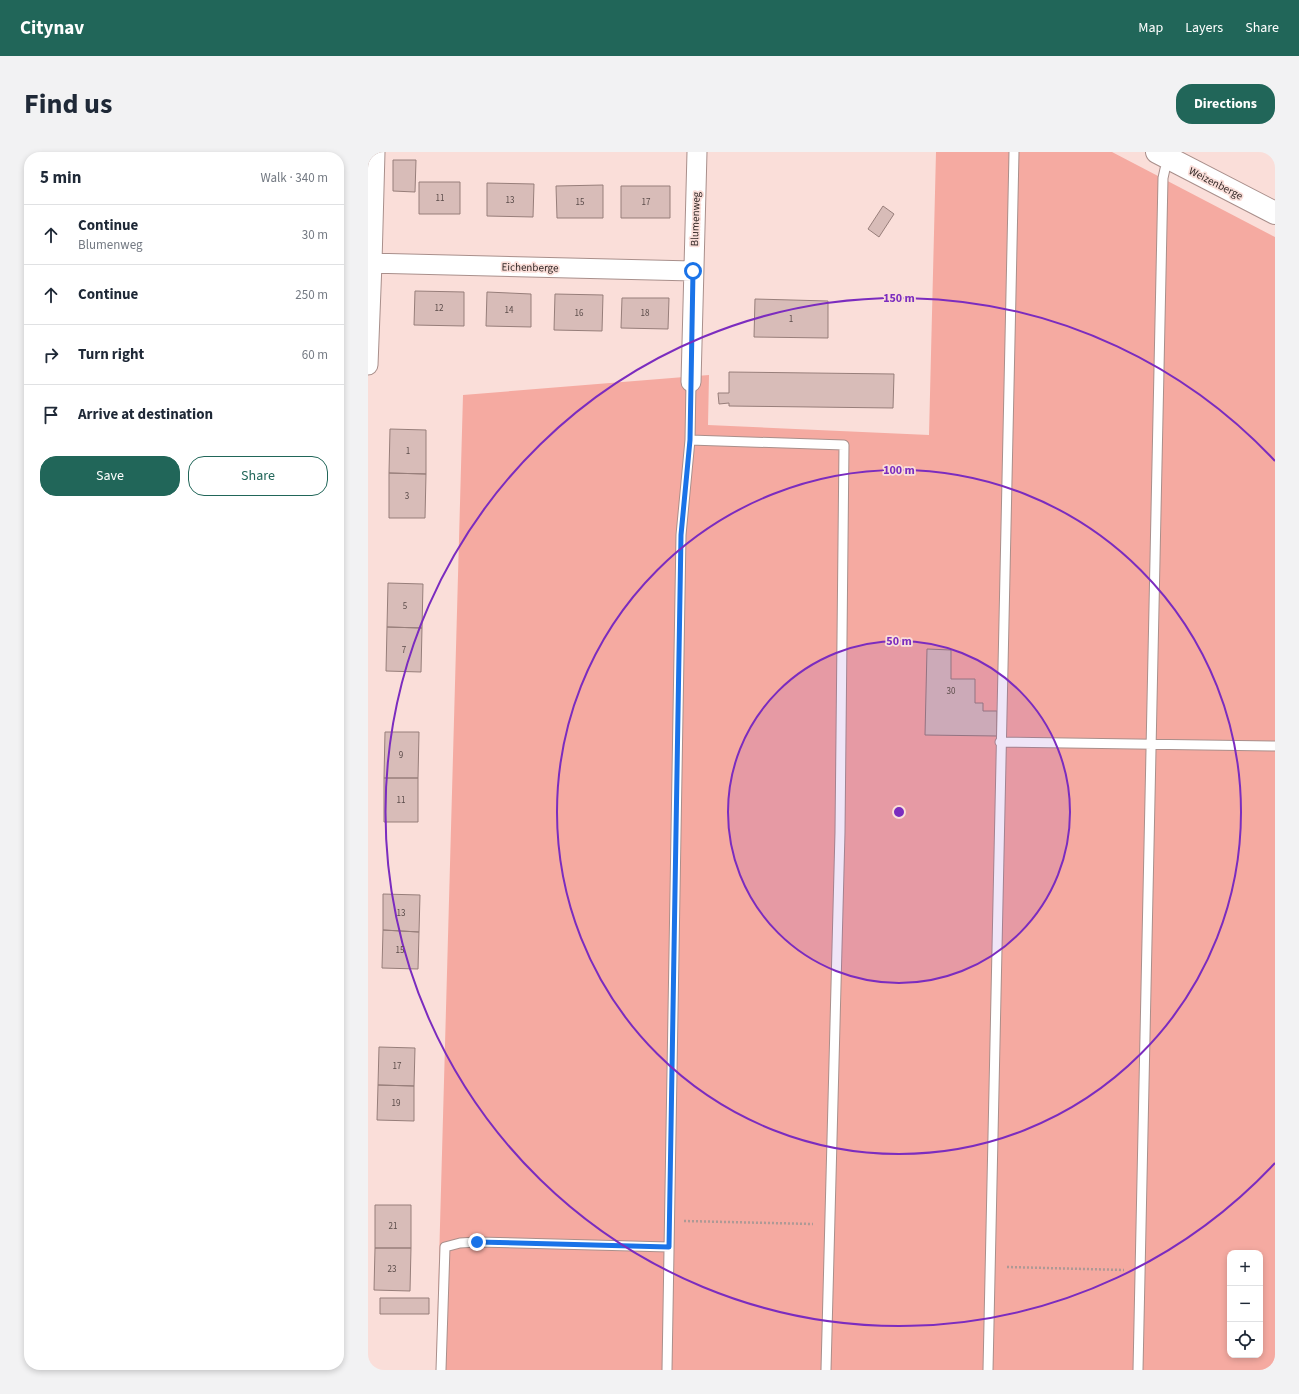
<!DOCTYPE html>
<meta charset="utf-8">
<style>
body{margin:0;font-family:"Source Sans 3",sans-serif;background:#f2f2f3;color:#1f2937}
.controls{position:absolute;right:12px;bottom:12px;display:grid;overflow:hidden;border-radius:8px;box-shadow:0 2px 6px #0003}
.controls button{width:36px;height:36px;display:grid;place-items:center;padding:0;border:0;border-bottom:1px solid #e0e1e3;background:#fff;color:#1f2937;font:20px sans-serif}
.stop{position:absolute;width:12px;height:12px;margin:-9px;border:3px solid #1a73e8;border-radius:50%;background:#fff}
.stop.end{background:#1a73e8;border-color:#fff;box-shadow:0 1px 4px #0008}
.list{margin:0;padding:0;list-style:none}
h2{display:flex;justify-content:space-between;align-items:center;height:52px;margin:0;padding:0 16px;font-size:17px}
h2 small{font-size:13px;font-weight:400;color:#747a83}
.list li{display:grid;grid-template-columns:26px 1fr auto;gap:12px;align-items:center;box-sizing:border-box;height:60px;padding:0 16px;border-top:1px solid #e0e1e3}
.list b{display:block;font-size:15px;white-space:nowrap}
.list p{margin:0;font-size:13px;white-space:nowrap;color:#747a83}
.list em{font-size:13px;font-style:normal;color:#747a83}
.actions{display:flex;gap:8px;padding:12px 16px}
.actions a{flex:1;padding:9px 0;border:1px solid #216659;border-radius:16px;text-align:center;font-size:14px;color:#216659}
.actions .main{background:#216659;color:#fff}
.icon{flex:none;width:22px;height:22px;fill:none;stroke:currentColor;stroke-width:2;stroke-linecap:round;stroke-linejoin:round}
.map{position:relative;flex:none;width:907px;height:1218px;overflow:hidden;border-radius:16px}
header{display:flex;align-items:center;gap:24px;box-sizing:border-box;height:56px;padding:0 20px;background:#216659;color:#fff}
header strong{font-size:19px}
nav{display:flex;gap:22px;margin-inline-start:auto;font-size:14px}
.intro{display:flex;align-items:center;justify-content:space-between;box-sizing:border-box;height:96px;padding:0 24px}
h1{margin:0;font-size:28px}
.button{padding:10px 18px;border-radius:16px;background:#216659;color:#fff;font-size:14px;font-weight:700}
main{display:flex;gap:24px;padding:0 24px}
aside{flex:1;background:#fff;border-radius:16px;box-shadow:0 2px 6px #0003}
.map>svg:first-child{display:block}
</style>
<header>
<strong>Citynav</strong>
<nav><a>Map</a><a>Layers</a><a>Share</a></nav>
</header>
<div class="intro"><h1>Find us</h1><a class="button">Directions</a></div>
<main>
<aside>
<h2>5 min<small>Walk · 340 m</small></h2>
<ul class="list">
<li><svg class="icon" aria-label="ahead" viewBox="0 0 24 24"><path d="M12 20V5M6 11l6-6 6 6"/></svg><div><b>Continue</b><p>Blumenweg</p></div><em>30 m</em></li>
<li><svg class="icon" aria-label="ahead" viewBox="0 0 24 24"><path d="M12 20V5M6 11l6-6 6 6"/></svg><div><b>Continue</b></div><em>250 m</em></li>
<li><svg class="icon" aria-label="right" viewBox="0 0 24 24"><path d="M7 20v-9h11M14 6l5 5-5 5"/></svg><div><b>Turn right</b></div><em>60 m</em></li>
<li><svg class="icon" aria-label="arrive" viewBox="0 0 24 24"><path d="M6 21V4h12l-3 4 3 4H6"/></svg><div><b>Arrive at destination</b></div></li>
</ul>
<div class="actions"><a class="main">Save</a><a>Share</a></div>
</aside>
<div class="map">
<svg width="907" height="1218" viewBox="0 0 907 1218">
<rect width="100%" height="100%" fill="#faded9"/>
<!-- green -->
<path fill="#f5aaa1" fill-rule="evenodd" d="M 568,0 L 744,0 L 907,85 L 907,1218 L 68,1218 L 95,243 L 341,223 L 340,273 L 561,283 ZM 862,1101 L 892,1101 L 892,1203 L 862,1203 Z"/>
<!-- building -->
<path fill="#d8bcb8" stroke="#977e7a" d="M 25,8 L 48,8 L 47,40 L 25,39 Z
M 51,30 L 92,30 L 92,62 L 51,62 Z
M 119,31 L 166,32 L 165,65 L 119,64 Z
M 235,33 L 235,66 L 189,66 L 188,34 Z
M 253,34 L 302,34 L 302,66 L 253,66 Z
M 515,54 L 526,62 L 511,85 L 500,77 Z
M 47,139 L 96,140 L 96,174 L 46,173 Z
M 119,140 L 163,142 L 163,175 L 118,174 Z
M 187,142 L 235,143 L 234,179 L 186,178 Z
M 254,146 L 301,146 L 300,177 L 253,176 Z
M 387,147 L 460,149 L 460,186 L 386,185 Z
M 361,220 L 526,222 L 525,256 L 361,254 L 361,251 L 351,252 L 350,241 L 361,241 Z
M 22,277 L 58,278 L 58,322 L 21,321 Z
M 21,321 L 58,322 L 57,366 L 21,366 Z
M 20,431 L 55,432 L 54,476 L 19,475 Z
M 19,475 L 54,476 L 53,520 L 18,519 Z
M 559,497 L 583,498 L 583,527 L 607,527 L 607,551 L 615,551 L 615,559 L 629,559 L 629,584 L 557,583 Z
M 17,580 L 51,580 L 50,626 L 16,626 Z
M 16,626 L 50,626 L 50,670 L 16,670 Z
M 15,742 L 52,743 L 51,780 L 15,778 Z
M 15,778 L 51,780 L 50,817 L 14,816 Z
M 11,895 L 47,896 L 46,934 L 10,933 Z
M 10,933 L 46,934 L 46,969 L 9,968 Z
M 7,1053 L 43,1053 L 43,1096 L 7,1096 Z
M 7,1096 L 43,1096 L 42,1139 L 6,1138 Z
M 12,1146 L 61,1146 L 61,1162 L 12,1162 Z"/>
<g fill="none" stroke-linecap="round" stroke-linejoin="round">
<!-- service casing -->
<g stroke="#a98f8b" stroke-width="11">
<path id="service" d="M 322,288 L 476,293 L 472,680 L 458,1218
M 632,590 L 907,594
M 73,1218 L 77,1095 L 92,1091 L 109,1090 L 301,1095
M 299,1218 L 313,383 L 322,288 L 323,230
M 620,1218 L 646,0
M 770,1218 L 795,26 L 797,17 L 802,7"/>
</g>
<!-- minor casing -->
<g stroke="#a98f8b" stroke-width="21">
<path id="minor" d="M 0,111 L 325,119
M 0,213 L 4,111 L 7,0
M 323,230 L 329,0"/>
</g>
<!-- tertiary casing -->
<g stroke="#a98f8b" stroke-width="24">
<path id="tertiary" d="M 789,0 L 907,61"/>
</g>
<!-- path -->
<path stroke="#ae9995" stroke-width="2.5" stroke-dasharray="2 2" stroke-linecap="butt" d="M 316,1069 L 445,1072
M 639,1115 L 756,1118"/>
<!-- service -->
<use href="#service" stroke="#fff" stroke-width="9"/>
<!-- minor -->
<use href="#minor" stroke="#fff" stroke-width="19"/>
<!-- tertiary -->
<use href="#tertiary" stroke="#fff" stroke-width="22"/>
</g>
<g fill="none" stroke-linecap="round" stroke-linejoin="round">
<!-- route -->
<path stroke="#1a73e8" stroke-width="5" d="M 109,1090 L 301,1095 L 313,383 L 322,288 L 325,119"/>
</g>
<!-- distance rings -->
<circle cx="531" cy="660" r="171" fill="#7b2cbf" fill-opacity=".12"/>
<g fill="none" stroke="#7b2cbf" stroke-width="2">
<circle cx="531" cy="660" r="171"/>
<circle cx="531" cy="660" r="342"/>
<path d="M907 1011A514 514 0 1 1 907 309"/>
</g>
<g text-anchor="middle" stroke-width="3.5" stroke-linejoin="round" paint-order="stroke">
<!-- number labels -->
<g font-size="9" fill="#5b4c4a">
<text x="72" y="49">11</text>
<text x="142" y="51">13</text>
<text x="212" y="53">15</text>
<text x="278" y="53">17</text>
<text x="71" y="159">12</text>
<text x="141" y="161">14</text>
<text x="211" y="164">16</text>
<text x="277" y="164">18</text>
<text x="423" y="170">1</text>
<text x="40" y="302">1</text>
<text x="39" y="347">3</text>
<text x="37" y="457">5</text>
<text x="36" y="501">7</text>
<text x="583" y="542">30</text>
<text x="33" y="606">9</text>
<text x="33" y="651">11</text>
<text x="33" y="764">13</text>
<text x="32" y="801">15</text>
<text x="29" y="917">17</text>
<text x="28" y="954">19</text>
<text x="25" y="1077">21</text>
<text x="24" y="1120">23</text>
</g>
<!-- street labels -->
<g font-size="11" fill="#312725" stroke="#faded9">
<text transform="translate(848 31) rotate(27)" y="4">Weizenberge</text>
<text transform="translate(327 67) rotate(-88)" y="4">Blumenweg</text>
<text transform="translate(162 115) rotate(1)" y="4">Eichenberge</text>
</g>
</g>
<circle cx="531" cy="660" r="6" fill="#7b2cbf" stroke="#faded9" stroke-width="2"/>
<g font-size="12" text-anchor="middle" font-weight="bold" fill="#7b2cbf" stroke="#faded9" stroke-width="3.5" stroke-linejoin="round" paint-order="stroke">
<text x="531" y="150">150 m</text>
<text x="531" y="322">100 m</text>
<text x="531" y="493">50 m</text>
</g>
</svg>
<div class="controls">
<button>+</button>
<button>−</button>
<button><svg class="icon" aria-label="locate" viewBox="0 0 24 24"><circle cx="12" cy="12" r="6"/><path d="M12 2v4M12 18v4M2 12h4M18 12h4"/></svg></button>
</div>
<div class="stop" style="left:325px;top:119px"></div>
<div class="stop end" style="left:109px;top:1090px"></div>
</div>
</main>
